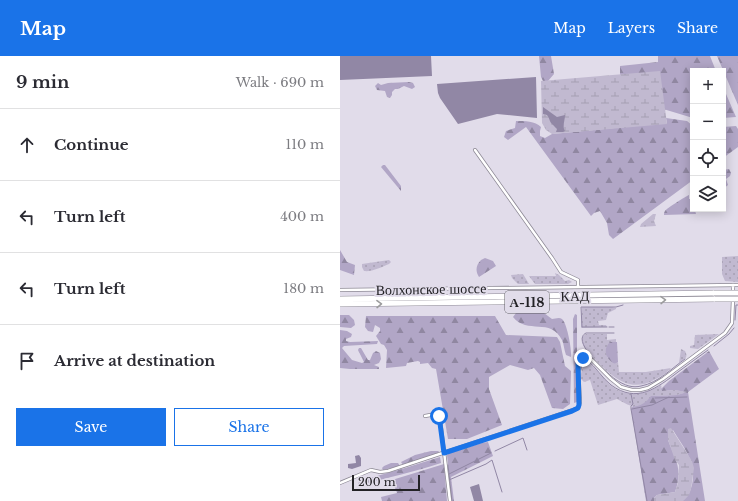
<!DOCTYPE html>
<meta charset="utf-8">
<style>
body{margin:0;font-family:"Libre Baskerville",serif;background:#f2f2f3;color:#2b2b33}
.controls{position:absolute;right:12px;top:12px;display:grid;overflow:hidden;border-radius:0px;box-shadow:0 2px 10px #0003}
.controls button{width:36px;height:36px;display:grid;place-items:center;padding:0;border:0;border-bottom:1px solid #e1e1e2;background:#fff;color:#2b2b33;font:20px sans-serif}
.scale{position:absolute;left:12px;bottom:10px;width:68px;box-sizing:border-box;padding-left:4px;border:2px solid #232226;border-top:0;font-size:11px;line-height:14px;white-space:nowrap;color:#232226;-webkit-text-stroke:3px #e1dcea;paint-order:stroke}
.stop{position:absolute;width:12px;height:12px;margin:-9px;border:3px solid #1a73e8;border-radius:50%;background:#fff}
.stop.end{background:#1a73e8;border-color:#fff;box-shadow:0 1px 4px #0008}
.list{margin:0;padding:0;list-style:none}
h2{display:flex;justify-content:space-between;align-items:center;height:52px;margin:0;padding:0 16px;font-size:17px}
h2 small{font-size:13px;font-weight:400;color:#7c7c81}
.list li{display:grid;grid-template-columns:26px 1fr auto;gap:12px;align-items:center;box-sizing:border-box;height:72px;padding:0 16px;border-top:1px solid #e1e1e2}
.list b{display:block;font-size:15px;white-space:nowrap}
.list em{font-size:13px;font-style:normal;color:#7c7c81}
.actions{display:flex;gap:8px;padding:12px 16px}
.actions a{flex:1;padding:9px 0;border:1px solid #1a73e8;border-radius:0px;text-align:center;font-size:14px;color:#1a73e8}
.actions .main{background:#1a73e8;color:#fff}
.icon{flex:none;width:22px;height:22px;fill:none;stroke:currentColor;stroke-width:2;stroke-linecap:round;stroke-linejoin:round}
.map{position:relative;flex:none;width:398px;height:445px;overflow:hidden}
header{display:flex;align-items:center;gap:24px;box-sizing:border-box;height:56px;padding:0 20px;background:#1a73e8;color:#fff}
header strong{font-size:19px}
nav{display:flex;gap:22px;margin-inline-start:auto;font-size:14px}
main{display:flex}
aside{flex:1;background:#fff}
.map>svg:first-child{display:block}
</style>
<header>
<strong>Map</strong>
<nav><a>Map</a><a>Layers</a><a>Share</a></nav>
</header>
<main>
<aside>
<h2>9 min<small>Walk · 690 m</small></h2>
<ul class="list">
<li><svg class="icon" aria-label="ahead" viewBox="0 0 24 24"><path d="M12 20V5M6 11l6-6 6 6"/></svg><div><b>Continue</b></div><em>110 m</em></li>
<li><svg class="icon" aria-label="left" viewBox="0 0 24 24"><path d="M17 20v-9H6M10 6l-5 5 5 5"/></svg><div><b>Turn left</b></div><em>400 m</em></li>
<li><svg class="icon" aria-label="left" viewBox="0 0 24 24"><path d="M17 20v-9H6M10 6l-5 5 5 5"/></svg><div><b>Turn left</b></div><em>180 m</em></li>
<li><svg class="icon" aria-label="arrive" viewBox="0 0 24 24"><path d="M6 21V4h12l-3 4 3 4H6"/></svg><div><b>Arrive at destination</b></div></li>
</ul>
<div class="actions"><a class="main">Save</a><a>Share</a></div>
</aside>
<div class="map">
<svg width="398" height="445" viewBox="0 0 398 445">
<defs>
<pattern id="grass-dots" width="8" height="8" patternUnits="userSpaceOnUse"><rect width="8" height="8" fill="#c1b9d0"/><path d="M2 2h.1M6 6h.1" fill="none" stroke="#a69fb2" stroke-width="1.8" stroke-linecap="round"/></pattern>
<pattern id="forest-firs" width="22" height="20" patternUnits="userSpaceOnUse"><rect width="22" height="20" fill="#b1a6c6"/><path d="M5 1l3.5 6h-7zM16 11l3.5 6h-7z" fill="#9087a1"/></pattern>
<pattern id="wetland-marsh" width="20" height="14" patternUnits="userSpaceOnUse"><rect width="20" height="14" fill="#c1b9d0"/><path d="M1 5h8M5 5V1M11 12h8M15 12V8" fill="none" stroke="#a69fb2"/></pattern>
</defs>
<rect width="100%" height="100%" fill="#e1dcea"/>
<!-- grass -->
<path fill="url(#grass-dots)" d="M 398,200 L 398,226 L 385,225 L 382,218 L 382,201 Z
M 49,204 L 51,206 L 49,208 C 42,211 32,216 24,215 L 22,211 L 22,208 Z
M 215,217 L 219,219 L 225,225 L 229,224 L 232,226 L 228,228 L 195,228 L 189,220 L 216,220 Z
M 183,218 L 189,228 L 178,228 L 172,222 L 171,219 Z
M 242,251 L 272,251 L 276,252 L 276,253 L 268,257 L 266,264 L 258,265 L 259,269 L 266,269 L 267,271 L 241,272 Z
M 246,278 L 267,278 L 267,284 L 276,283 L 276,286 L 270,286 L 267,301 L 275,308 L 278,306 L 279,316 L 306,316 L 331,312 C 327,317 320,321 314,324 C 285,340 265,313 246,294 C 243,290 241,285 243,280 Z
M 379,278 L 358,293 L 350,292 L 350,290 L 354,289 L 355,279 Z
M 341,293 L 345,295 C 349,302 344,303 339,307 Z
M 244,305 L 247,305 C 255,312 262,320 269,328 C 286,343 304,339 321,329 L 322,335 L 334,334 L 348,336 L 337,339 L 312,340 C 299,355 293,352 277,343 L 258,349 L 250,324 L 244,326 L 240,322 Z"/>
<!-- forest -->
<path fill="url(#forest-firs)" d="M 199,0 L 211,0 L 214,18 L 208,25 L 203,25 L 201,21 Z
M 318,0 L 370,0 L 376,15 L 353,15 L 353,62 L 310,49 L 280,23 L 280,10 L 318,6 Z
M 377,0 L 398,0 L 398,49 Z
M 69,26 L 73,27 L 75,31 L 72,33 L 64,30 L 58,33 L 55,33 L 52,36 L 52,39 L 50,42 L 47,41 L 45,35 L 37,34 L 35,30 L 38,27 L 41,29 L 48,27 Z
M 383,31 L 396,61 L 383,62 Z
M 326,62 L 347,65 L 353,70 L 351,73 L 353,73 L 353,124 L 273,183 L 269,179 L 267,167 L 260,155 L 254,157 L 251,160 L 186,71 L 168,84 L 164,81 L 166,75 L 175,72 L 176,65 C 185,65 195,65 201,71 L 200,75 L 200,80 L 205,82 L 212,78 L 327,67 Z
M 396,70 L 398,73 L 398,91 L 383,102 L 383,71 Z
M 43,109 L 45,109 L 61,130 L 61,135 L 41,111 Z
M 389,113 L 391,117 L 390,120 L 386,123 L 388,129 L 383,133 L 383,114 Z
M 349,139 L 349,143 L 353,143 L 353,153 L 357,153 L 355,154 L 356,158 L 324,159 C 324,158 324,156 325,155 C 326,153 346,140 349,139 Z
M 0,194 L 7,206 L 15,209 L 14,219 L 0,214 Z
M 145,202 L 153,205 L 156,210 L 139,221 C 135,215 136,209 141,204 Z
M 198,256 L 204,257 L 212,263 C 215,263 219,261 222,263 C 227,267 232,294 231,301 L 226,299 C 224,294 224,288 222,284 C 211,261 187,279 173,261 L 176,257 Z
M 235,258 L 237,259 L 237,346 L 234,347 L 233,263 Z
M 0,259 L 9,259 L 14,264 L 15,269 L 11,272 L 0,271 Z
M 26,260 L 155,260 L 166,279 L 217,281 L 220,286 L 225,310 L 231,315 L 230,348 L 223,353 L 212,352 L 200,319 L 194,312 L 188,314 L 170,309 L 149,321 L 149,333 L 162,369 L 127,383 L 108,383 L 96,313 L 92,312 L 88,307 L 80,308 L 80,306 L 78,305 L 67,307 L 66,310 L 46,312 L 47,294 L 44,289 L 41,288 L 36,280 L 40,275 L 40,272 L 35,269 L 33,276 L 28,275 L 25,271 Z
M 0,274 L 7,275 L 12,278 L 11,281 L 6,283 L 6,285 L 10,286 L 38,285 L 37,288 L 4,290 L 2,292 L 12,304 L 22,307 L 24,306 L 18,294 L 19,292 L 21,292 L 28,304 L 30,304 L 33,297 L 36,295 L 40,297 L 41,303 L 39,307 L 34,309 L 39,311 L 39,313 L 10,313 L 0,312 Z
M 270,286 L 277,286 L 278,306 L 275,308 C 266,303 262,294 270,286 Z
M 369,295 L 379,313 L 348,336 L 365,445 L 342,445 C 348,441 350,436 352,429 C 357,407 344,392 333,374 L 328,384 C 336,405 343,413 335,436 L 317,439 L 314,442 L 314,445 L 306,445 L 291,353 L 293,350 C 301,351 306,346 311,340 L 337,339 L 347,336 L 334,334 L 322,335 L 321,333 L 329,325 Z
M 148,386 L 153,400 L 111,421 L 114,445 L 112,445 L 107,399 L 110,397 L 142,387 Z
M 91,395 L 99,395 L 97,398 L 63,409 L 61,406 L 75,399 Z
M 100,401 L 101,407 C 74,416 47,422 19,429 L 18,428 L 19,426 L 23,424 L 65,412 Z
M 51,407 L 58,407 L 60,410 L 43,414 L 42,412 L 44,410 Z
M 104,408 L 107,445 L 42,445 L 41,441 L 57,437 L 52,424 Z"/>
<!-- wetland -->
<path fill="url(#wetland-marsh)" d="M 320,15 L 327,68 L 212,78 L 206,74 L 202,67 L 201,25 Z
M 313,158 L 316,158 L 314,165 L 316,170 L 300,171 L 301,168 Z
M 331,372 L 352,405 L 354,412 L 351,433 L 349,439 L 343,445 L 314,445 L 314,442 L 317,439 L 335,436 L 338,427 L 339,409 L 335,404 L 328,384 L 328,373 Z"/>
<!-- water -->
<path fill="#9187a5" d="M 0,0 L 91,0 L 92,20 L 0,24 Z
M 196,21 L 197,62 L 157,58 L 118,68 L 100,42 L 98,37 L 97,28 Z
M 203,51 L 217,61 L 225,59 C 225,64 222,71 225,75 L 223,76 L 216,76 L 217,73 C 215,71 214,70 212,68 C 208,64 210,58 203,58 Z
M 19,399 L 21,402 L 21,410 L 12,413 L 8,412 L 8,408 L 16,407 L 15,400 Z
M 139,428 L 143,445 L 134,445 L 130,431 Z"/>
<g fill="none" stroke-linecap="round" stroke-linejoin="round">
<!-- stream -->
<path stroke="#9187a5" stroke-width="1" d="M 395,264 L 396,249 L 398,249
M 267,271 L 242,271 L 241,251 L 276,251 L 283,249
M 269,271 L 274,271
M 274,277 L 246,277 C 230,285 268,318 275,323 C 279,326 285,329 289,330 C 293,331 297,331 301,330 C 318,327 332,312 345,303
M 374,290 L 389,278 L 394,272
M 241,314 L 242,306 L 247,304 C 256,311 262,322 271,329 C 297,348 317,332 338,316 C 348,309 358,301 368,294
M 291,338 L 293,348 L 291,350 L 291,353 L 307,445
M 315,342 L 347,341
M 292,353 L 312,349 L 329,341
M 155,395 L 183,382 L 187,394
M 108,409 L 112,445
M 109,418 L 151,397
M 109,424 L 146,408 L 152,404 L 162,436"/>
<!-- street casing -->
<g stroke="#8d8995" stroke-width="4">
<path id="street" d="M 135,94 L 212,202 L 221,216 L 238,224 L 238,231
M 393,229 L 393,236
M 0,234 L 398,229
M 85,360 L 96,358 L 100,363 L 110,445
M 0,427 L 31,414 L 40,416 L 48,415 L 236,353 L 238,352 L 240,346 L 238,308 C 241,301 246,300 252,304 L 271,323 L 281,331 L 292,334 L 300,334 L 308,332 L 323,323 L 385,277 L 392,267 L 393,243"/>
</g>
<!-- highway casing -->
<g stroke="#8d8995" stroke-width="6">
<path id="highway" d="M 0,243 L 374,237
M 0,248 L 375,243"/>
</g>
<!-- street -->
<use href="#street" stroke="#fff" stroke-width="2.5"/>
<!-- highway -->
<use href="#highway" stroke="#fff" stroke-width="5"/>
<!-- highway-bridge casing -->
<g stroke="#8d8995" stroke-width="6" stroke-linecap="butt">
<path id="highway-bridge" d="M 374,237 L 398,237
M 375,243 L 398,243"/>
</g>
<!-- highway-bridge -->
<use href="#highway-bridge" stroke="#fff" stroke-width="5"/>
</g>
<!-- one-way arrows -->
<defs><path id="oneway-chevron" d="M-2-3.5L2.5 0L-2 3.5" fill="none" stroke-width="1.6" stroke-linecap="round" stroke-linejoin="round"/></defs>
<g stroke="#9c9c9d">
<use href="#oneway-chevron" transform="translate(323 244) rotate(-1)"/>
<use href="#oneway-chevron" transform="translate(39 248) rotate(-1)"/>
</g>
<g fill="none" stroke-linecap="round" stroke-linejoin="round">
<!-- route -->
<path stroke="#1a73e8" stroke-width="5" d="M 99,360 L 104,397 L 232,355 L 238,352 L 239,349 L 238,308 L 239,305 L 243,302"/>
</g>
<g text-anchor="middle" stroke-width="4" stroke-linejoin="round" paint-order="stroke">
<!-- shield labels -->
<rect fill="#e1dcea" stroke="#5c5a61" stroke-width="1" x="165" y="235" width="44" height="22" rx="3"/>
<g font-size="13" font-weight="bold" fill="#232226">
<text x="187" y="251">А-118</text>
</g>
<!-- street labels -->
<g font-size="14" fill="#232226" stroke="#e1dcea">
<text transform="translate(91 233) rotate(-1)" y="5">Волхонское шоссе</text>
<text transform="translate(235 240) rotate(-1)" y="5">КАД</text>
</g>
</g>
</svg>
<div class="controls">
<button>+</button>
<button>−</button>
<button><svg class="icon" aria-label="locate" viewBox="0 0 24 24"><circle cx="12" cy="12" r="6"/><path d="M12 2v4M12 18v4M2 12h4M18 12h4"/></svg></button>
<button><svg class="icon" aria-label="layers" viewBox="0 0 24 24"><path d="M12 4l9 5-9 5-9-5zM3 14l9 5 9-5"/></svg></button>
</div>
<div class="scale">200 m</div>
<div class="stop" style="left:99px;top:360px"></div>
<div class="stop end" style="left:243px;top:302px"></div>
</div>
</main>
